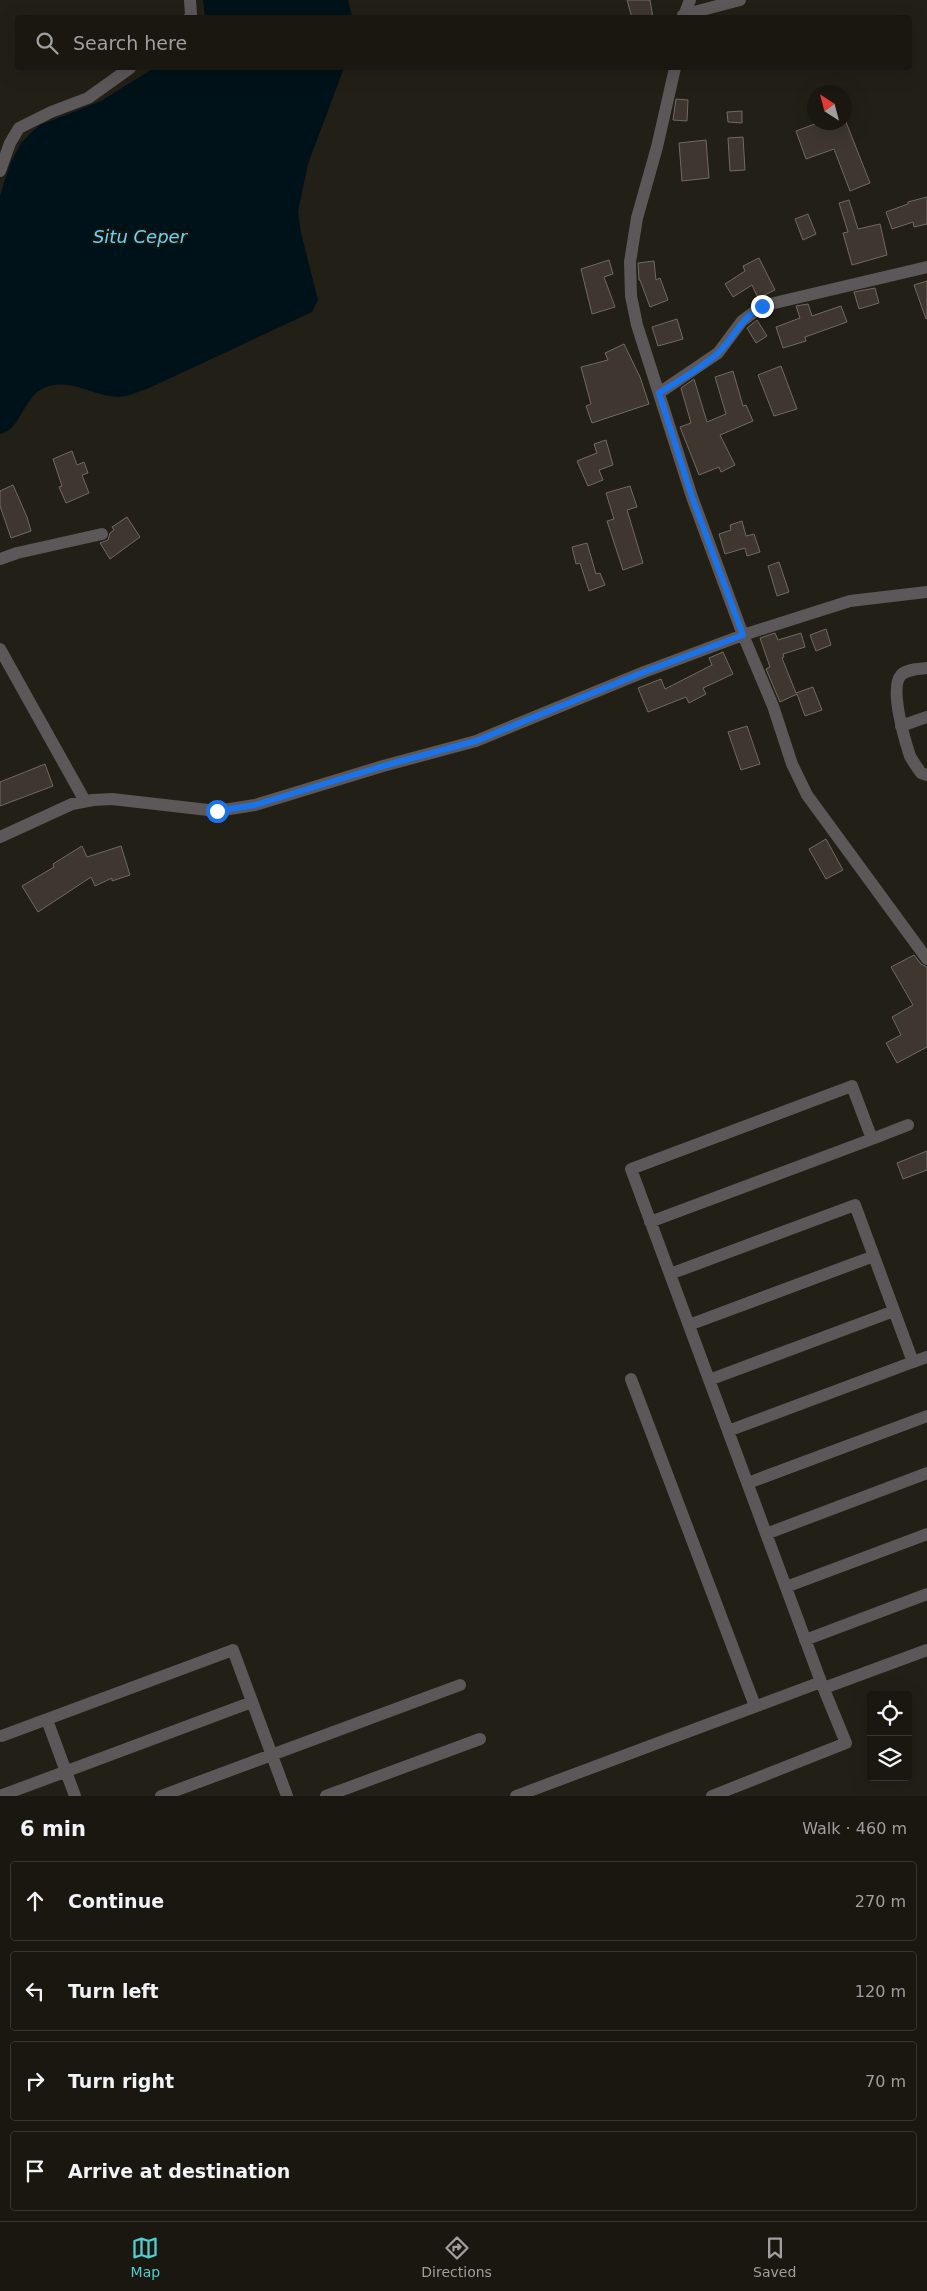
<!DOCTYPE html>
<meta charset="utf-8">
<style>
body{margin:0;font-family:"DejaVu Sans",sans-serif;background:#27241e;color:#f1f3f6}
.controls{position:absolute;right:15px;bottom:15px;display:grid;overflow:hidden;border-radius:5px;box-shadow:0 5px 20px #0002}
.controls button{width:45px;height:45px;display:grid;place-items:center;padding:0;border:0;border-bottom:1px solid #383630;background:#1a1710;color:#f1f3f6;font:25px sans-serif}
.compass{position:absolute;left:807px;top:85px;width:45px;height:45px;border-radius:50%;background:#1a1710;box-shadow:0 5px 20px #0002;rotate:324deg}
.stop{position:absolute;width:15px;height:15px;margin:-11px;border:4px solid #1a73e8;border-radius:50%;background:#fff}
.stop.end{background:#1a73e8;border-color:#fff;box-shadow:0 1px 5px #0008}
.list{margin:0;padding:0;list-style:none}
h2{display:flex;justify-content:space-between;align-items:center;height:65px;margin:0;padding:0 20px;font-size:21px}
h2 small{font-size:16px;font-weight:400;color:#9f9f9f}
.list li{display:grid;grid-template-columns:32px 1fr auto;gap:15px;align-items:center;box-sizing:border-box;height:80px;margin:0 10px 10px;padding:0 10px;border:1px solid #383630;border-radius:5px}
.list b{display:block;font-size:19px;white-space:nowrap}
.list em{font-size:16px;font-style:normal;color:#9f9f9f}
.icon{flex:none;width:28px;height:28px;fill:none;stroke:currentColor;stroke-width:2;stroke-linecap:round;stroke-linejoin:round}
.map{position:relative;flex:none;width:927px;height:1796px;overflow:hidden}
.search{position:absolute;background:#1a1710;box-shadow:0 5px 20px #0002;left:15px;right:15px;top:15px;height:55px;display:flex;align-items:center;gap:12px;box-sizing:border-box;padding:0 18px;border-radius:5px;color:#9f9f9f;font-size:19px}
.sheet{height:425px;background:#1a1710}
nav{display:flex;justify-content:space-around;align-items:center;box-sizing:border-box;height:70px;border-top:1px solid #383630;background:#1a1710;font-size:14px;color:#9f9f9f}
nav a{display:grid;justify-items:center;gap:2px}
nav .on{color:#52cdcd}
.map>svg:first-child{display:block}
</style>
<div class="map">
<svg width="927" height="1796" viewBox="0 0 927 1796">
<rect width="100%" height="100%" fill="#221f16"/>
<!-- water -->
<path fill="#001219" d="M 203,0 L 348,0 L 352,17 L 205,17 Z
M 154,68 L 344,68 L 308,164 L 298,211 L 301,233 L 318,300 L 312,312 L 147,389 C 137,392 127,397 117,397 C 93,396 69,377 44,388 C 23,397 22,429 0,434 L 0,196 L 10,164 L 21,143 L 33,131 L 40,125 L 101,101 Z"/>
<!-- building -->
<path fill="#3e362f" stroke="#726a61" d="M 627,0 L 650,0 L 653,18 L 632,18 Z
M 676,99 L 688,100 L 687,121 L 673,120 Z
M 742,111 L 742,123 L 728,122 L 727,112 Z
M 820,122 L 846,122 L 870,183 L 850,191 L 834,149 L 806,159 L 796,131 Z
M 743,137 L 745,170 L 730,171 L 728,138 Z
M 706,140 L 709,178 L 682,181 L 679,143 Z
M 927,197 L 927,224 L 914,227 L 913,222 L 892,229 L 886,212 L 908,204 L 908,202 Z
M 849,200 L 858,229 L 880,224 L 887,255 L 852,265 L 843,233 L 848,232 L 839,203 Z
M 808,214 L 816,234 L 803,240 L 795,219 Z
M 759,258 L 775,290 L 758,298 L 752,285 L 733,297 L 725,284 L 745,271 L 743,266 Z
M 609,260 L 613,274 L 604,277 L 615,307 L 592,314 L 581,269 Z
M 654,261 L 656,280 L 660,278 L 668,300 L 650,307 L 640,280 L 639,280 L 638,263 Z
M 927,281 L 927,318 L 926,319 L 914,285 Z
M 875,288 L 879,303 L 859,309 L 854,292 Z
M 808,304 L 812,316 L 841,306 L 847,322 L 805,337 L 806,341 L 783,348 L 776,327 L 800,318 L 796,306 Z
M 677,319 L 683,339 L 658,346 L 652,327 Z
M 757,320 L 767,336 L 756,343 L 747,328 Z
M 624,344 L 640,377 L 649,404 L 592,423 L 586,406 L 591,404 L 581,367 L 608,360 L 605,353 Z
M 781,366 L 797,409 L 774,416 L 758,375 Z
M 733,371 L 743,406 L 746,405 L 753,421 L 720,435 L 735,465 L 721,472 L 719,467 L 699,475 L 680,427 L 691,423 L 681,388 L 694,379 L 707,422 L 726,414 L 715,377 Z
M 606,440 L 613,465 L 599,470 L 603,480 L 588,486 L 577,461 L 597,453 L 594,444 Z
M 72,451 L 77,465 L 84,462 L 88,473 L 82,475 L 89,493 L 66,503 L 59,487 L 62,486 L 53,459 Z
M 13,485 L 27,517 L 31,531 L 11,538 L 0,506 L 0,491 Z
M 630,486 L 637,507 L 627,510 L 643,563 L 623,570 L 607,521 L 614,519 L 606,493 Z
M 127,517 L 140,537 L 110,559 L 100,543 L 108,540 L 110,533 L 114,530 L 112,527 Z
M 742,521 L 746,536 L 754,534 L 760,552 L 747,556 L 745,548 L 725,554 L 719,534 L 731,530 L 730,525 Z
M 587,543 L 596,574 L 600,573 L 605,585 L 589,591 L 580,563 L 576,564 L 572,547 Z
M 779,562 L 789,592 L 777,596 L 768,566 Z
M 826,629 L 831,645 L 816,651 L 810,635 Z
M 775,633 L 778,640 L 801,633 L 805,647 L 783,654 L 784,657 L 782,658 L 796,693 L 813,687 L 822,710 L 805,716 L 797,694 L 780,702 L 766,669 L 770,667 L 760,638 Z
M 723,652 L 733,674 L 703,688 L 706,694 L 689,703 L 686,697 L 648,712 L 638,688 L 661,679 L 665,689 L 712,665 L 709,658 Z
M 747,726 L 760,764 L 741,770 L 728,732 Z
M 45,764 L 53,786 L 0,806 L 0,782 Z
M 826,839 L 843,870 L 826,879 L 809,849 Z
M 82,846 L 87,857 L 121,846 L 130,875 L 112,881 L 112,878 L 95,886 L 91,877 L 38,912 L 22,886 L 54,867 L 53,864 Z
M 914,955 L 921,964 L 927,967 L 927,1047 L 897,1063 L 886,1043 L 901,1035 L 892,1017 L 913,1005 L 891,967 Z
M 927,1151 L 927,1170 L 903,1179 L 897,1163 Z"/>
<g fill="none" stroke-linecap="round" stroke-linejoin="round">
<!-- minor -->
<path stroke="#5c5758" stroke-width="12" d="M 683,15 L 740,0
M 189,18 L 191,15 L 190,0
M 683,18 L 690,0
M 675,68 L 657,147 L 637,218 L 630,262 L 631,296 L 637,325 L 692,497 L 743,635 L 773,706 L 792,764 L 807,795 L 927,959
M 0,171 L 10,143 L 19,128 L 51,112 L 88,98 L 130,68
M 659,393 L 718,353 L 742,321 L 762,306 L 927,267
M 0,559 L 17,553 L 102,534
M 0,649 L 85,801
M 927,668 C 919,669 907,669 901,675 C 889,688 905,741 910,756 C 913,762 917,767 921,773 L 927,775
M 901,726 L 927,717
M 0,837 L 72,804 L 93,800 L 112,799 L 217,811 L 255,805 L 383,766 L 476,741 L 644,672 L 743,635 L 850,601 L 927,592
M 872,1139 L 908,1125
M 670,1274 L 855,1205 L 913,1362 L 728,1431
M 689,1325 L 874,1256
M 913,1362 L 927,1357
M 631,1379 L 755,1706
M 709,1380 L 894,1311
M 748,1483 L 927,1416
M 766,1534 L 927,1473
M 786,1587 L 927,1534
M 805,1640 L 927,1594
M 824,1688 L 927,1650
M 47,1720 L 75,1796
M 2,1736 L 233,1650 L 287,1796
M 0,1796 L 252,1702
M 161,1796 L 460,1685
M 326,1796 L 480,1739
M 516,1796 L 821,1682 C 757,1511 694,1340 631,1169 L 852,1086 L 872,1139 L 650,1222
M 712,1796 L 846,1743 L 821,1682"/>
</g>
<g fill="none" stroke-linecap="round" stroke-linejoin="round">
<!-- route -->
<path stroke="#1a73e8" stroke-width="6" d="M 217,811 L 255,805 L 383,766 L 476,741 L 644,672 L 743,635 L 692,497 L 659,393 C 678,381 700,369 717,354 C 735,337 740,319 762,306"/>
</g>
<g text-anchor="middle" stroke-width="4" stroke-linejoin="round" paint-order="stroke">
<!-- water labels -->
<g font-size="18" font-style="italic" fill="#69d2f8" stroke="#19160e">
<text x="140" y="243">Situ Ceper</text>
</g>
</g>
</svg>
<div class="controls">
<button><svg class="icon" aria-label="locate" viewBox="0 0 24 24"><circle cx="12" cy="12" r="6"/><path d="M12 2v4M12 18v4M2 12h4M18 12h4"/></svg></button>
<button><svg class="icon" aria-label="layers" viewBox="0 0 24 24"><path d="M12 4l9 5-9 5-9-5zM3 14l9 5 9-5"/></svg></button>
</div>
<svg class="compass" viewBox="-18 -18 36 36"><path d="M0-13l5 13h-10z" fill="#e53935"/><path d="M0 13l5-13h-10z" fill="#9f9f9f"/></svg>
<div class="stop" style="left:217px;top:811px"></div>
<div class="stop end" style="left:762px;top:306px"></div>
<div class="search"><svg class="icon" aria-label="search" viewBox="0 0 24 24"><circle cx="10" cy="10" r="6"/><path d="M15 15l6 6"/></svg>Search here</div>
</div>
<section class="sheet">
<h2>6 min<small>Walk · 460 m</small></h2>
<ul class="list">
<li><svg class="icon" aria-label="ahead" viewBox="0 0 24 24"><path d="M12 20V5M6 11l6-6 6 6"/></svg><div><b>Continue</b></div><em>270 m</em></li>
<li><svg class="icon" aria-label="left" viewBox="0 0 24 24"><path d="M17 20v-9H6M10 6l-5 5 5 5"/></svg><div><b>Turn left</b></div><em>120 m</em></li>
<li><svg class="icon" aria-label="right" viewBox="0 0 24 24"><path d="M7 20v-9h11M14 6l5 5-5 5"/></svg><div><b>Turn right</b></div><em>70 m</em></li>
<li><svg class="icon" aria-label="arrive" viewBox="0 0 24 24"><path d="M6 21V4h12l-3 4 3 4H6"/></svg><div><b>Arrive at destination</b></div></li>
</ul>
</section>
<nav>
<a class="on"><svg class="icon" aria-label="map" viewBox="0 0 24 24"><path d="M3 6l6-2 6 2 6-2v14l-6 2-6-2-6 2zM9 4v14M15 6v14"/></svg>Map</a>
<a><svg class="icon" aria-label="directions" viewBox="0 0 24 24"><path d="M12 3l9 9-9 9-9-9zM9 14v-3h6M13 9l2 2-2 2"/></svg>Directions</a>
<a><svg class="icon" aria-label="saved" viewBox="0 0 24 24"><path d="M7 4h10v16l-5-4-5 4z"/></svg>Saved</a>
</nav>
